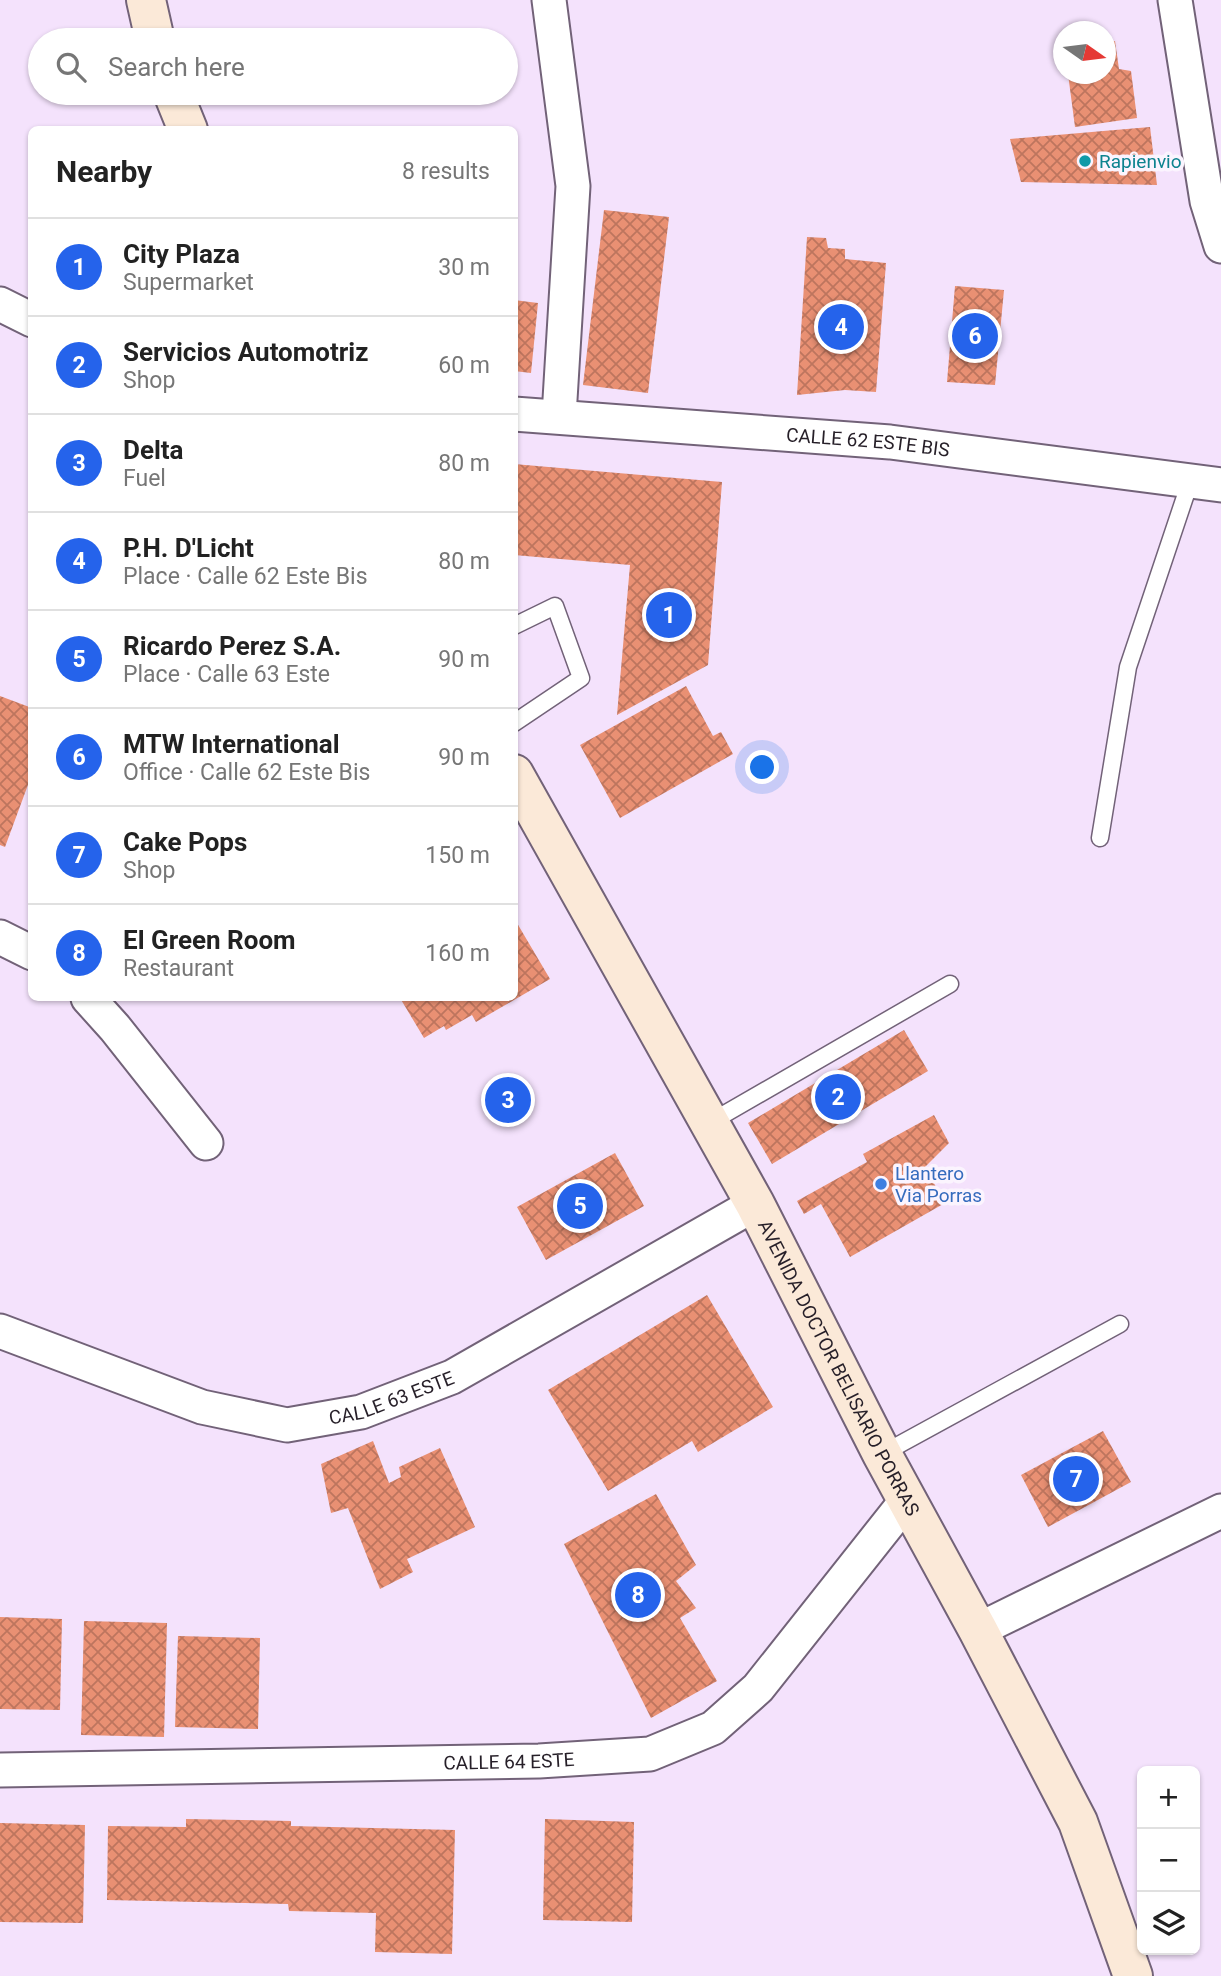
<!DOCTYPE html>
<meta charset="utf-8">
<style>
body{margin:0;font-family:Roboto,sans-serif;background:#f2f2f2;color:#222}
.controls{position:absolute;right:21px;bottom:21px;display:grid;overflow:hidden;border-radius:10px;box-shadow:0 2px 5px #0004}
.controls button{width:63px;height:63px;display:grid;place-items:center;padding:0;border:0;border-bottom:2px solid #e0e0e0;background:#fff;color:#222;font:35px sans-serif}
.compass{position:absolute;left:1053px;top:21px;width:63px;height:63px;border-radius:50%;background:#fff;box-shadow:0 2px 5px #0004;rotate:104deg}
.you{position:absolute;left:763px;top:768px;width:24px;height:24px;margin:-18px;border:5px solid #fff;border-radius:50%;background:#1a73e8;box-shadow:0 0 0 10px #1a73e833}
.badge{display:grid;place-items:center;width:46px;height:46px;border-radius:50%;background:#2563eb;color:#fff;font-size:23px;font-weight:700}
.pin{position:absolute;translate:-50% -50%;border:4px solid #fff;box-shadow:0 2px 7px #0006}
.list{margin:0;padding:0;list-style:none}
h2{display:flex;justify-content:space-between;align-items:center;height:91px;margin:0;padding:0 28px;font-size:30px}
h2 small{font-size:23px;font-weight:400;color:#767676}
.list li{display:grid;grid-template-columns:46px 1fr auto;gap:21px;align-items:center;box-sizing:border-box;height:98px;padding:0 28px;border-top:2px solid #e0e0e0}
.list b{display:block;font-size:26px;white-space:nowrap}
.list p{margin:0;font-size:23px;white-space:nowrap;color:#767676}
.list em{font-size:23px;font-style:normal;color:#767676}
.icon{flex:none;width:38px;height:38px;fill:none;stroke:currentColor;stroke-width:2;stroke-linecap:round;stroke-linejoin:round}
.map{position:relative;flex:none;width:1221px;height:1976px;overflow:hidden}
.search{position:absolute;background:#fff;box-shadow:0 2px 5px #0004;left:28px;top:28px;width:490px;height:77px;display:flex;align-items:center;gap:18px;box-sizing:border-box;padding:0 24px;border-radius:38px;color:#767676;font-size:26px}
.panel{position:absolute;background:#fff;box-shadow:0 2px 5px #0004;left:28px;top:126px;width:490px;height:875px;border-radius:10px}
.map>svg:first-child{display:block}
</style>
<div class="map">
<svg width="1221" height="1976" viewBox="0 0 1221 1976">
<defs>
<pattern id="building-cross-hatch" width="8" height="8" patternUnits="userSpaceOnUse" patternTransform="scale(1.75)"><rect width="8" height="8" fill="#e99073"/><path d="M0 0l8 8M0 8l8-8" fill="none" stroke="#bd755e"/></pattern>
</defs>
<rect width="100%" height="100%" fill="#f4e2fc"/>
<!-- building -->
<path fill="url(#building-cross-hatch)" d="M 1115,41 L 1119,69 L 1131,71 L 1137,118 L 1075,127 L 1068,74 L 1106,74 L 1106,43 Z
M 1150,127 L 1157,185 L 1021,182 L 1010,139 Z
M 604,210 L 669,217 L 648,393 L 583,385 Z
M 807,237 L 826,238 L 828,248 L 845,249 L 845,259 L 886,263 L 876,392 L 845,390 L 797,395 Z
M 955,286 L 1004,290 L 995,385 L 947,382 Z
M 514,300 L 538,303 L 531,373 L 514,371 Z
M 514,464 L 722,482 L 708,665 L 617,715 L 630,565 L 514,555 Z
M 686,686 L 713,736 L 721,732 L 733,754 L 620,818 L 580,745 Z
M 0,696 L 32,708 L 32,774 L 5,847 L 0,845 Z
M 514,918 L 550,979 L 476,1022 L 472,1015 L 446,1030 L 444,1026 L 424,1038 L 400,998 L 514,998 Z
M 904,1030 L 928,1071 L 772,1164 L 748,1123 Z
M 934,1115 L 949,1143 L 925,1167 L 945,1203 L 850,1257 L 821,1204 L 804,1214 L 797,1201 L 867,1162 L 863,1154 Z
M 615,1153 L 644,1206 L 546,1260 L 517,1207 Z
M 707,1295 L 773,1407 L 698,1452 L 692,1441 L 608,1491 L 548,1390 Z
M 1103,1431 L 1131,1482 L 1048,1527 L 1021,1475 Z
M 373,1441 L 389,1483 L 401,1477 L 399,1467 L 440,1448 L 475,1527 L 407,1559 L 413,1572 L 380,1589 L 348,1508 L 331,1513 L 321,1464 Z
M 656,1494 L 696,1565 L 676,1581 L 696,1608 L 680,1618 L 717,1681 L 651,1718 L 564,1544 Z
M 0,1617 L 62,1619 L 60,1710 L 0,1709 Z
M 84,1621 L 167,1623 L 164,1737 L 81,1735 Z
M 178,1636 L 260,1638 L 258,1729 L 175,1727 Z
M 186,1819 L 291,1821 L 291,1826 L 455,1830 L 452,1954 L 375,1952 L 376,1913 L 289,1911 L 288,1904 L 107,1900 L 108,1826 L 186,1827 Z
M 545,1819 L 634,1822 L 632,1922 L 543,1920 Z
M 0,1823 L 85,1825 L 83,1923 L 0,1922 Z"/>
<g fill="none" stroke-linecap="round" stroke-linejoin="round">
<!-- lane casing -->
<g stroke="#726278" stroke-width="19">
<path id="lane" d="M 514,626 L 555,606 L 581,678 L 514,723
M 1100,838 L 1128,667 L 1191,479
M 709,1123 L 950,984
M 882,1454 L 1120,1324"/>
</g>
<!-- street casing -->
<g stroke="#726278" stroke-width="37">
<g id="street">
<path d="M 549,0 L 573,186 L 559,416"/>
<path d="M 1175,0 L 1207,201 L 1221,246"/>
<path d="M 0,304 L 32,320"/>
<path id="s1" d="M 514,414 L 890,442 L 1221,485"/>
<path d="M 0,937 L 32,953"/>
<path d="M 88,998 L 115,1028 L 206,1143"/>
<path id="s2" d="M 0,1331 L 202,1407 L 287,1425 L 361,1412 L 452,1377 L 755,1204"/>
<path d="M 978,1630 L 1221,1511"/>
<path id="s3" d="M 0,1770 L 539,1761 L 650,1754 L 713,1728 L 758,1688 L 907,1500"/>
</g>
</g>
<!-- secondary casing -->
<g stroke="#726278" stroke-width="42">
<g id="secondary">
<path d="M 146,0 L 155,40"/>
<path d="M 173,93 L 188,130"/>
<path id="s4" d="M 514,774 L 755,1204 L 882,1454 L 978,1630 L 1078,1822 L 1133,1976"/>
</g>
</g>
<!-- lane -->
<use href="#lane" stroke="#fff" stroke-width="16"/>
<!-- street -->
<use href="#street" stroke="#fff" stroke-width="33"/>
<!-- secondary -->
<use href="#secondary" stroke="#fbe9d8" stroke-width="38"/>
</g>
<!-- markers -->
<circle fill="#0f9aa8" stroke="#fbf4fe" stroke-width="2.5" cx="1085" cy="161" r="7"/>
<circle fill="#3f7fe0" stroke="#fbf4fe" stroke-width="2.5" cx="881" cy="1184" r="7"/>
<g text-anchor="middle" stroke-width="7" stroke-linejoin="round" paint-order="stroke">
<!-- culture labels -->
<g font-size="19" fill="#0d838f" stroke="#fbf4fe" text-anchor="start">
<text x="1099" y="168">Rapienvio</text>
</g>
<!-- street labels -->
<g font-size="19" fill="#261f28" stroke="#fbf4fe">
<text dy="7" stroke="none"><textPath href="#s1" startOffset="355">CALLE 62 ESTE BIS</textPath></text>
<text dy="7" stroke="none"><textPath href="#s4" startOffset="677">AVENIDA DOCTOR BELISARIO PORRAS</textPath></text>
<text dy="7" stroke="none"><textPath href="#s2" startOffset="411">CALLE 63 ESTE</textPath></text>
<text dy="7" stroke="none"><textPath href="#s3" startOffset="509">CALLE 64 ESTE</textPath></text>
</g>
<!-- shop labels -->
<g font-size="19" fill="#366cbe" stroke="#fbf4fe" text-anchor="start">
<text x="895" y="1180">Llantero<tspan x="895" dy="22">Via Porras</tspan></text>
</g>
</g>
</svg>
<div class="controls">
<button>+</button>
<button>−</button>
<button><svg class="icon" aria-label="layers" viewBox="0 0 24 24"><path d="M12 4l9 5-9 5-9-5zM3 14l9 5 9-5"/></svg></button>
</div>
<svg class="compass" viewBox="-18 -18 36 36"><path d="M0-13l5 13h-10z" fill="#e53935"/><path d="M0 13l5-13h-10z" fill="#767676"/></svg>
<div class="you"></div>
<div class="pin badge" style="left:669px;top:615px">1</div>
<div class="pin badge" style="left:838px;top:1097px">2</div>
<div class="pin badge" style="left:508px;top:1100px">3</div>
<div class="pin badge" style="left:841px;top:327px">4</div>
<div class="pin badge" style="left:580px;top:1206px">5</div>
<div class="pin badge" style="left:975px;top:336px">6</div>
<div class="pin badge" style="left:1076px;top:1479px">7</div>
<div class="pin badge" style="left:638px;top:1595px">8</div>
<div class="search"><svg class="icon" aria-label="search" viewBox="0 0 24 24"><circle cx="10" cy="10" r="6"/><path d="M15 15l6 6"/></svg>Search here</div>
<section class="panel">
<h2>Nearby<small>8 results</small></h2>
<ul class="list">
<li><span class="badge">1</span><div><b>City Plaza</b><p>Supermarket</p></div><em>30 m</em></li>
<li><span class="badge">2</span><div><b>Servicios Automotriz</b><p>Shop</p></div><em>60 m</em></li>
<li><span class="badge">3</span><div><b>Delta</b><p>Fuel</p></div><em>80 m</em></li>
<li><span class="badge">4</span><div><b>P.H. D'Licht</b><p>Place · Calle 62 Este Bis</p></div><em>80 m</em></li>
<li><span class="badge">5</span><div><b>Ricardo Perez S.A.</b><p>Place · Calle 63 Este</p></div><em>90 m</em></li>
<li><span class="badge">6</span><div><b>MTW International</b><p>Office · Calle 62 Este Bis</p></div><em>90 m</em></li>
<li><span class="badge">7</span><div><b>Cake Pops</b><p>Shop</p></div><em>150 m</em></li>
<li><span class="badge">8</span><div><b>El Green Room</b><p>Restaurant</p></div><em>160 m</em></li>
</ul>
</section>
</div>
